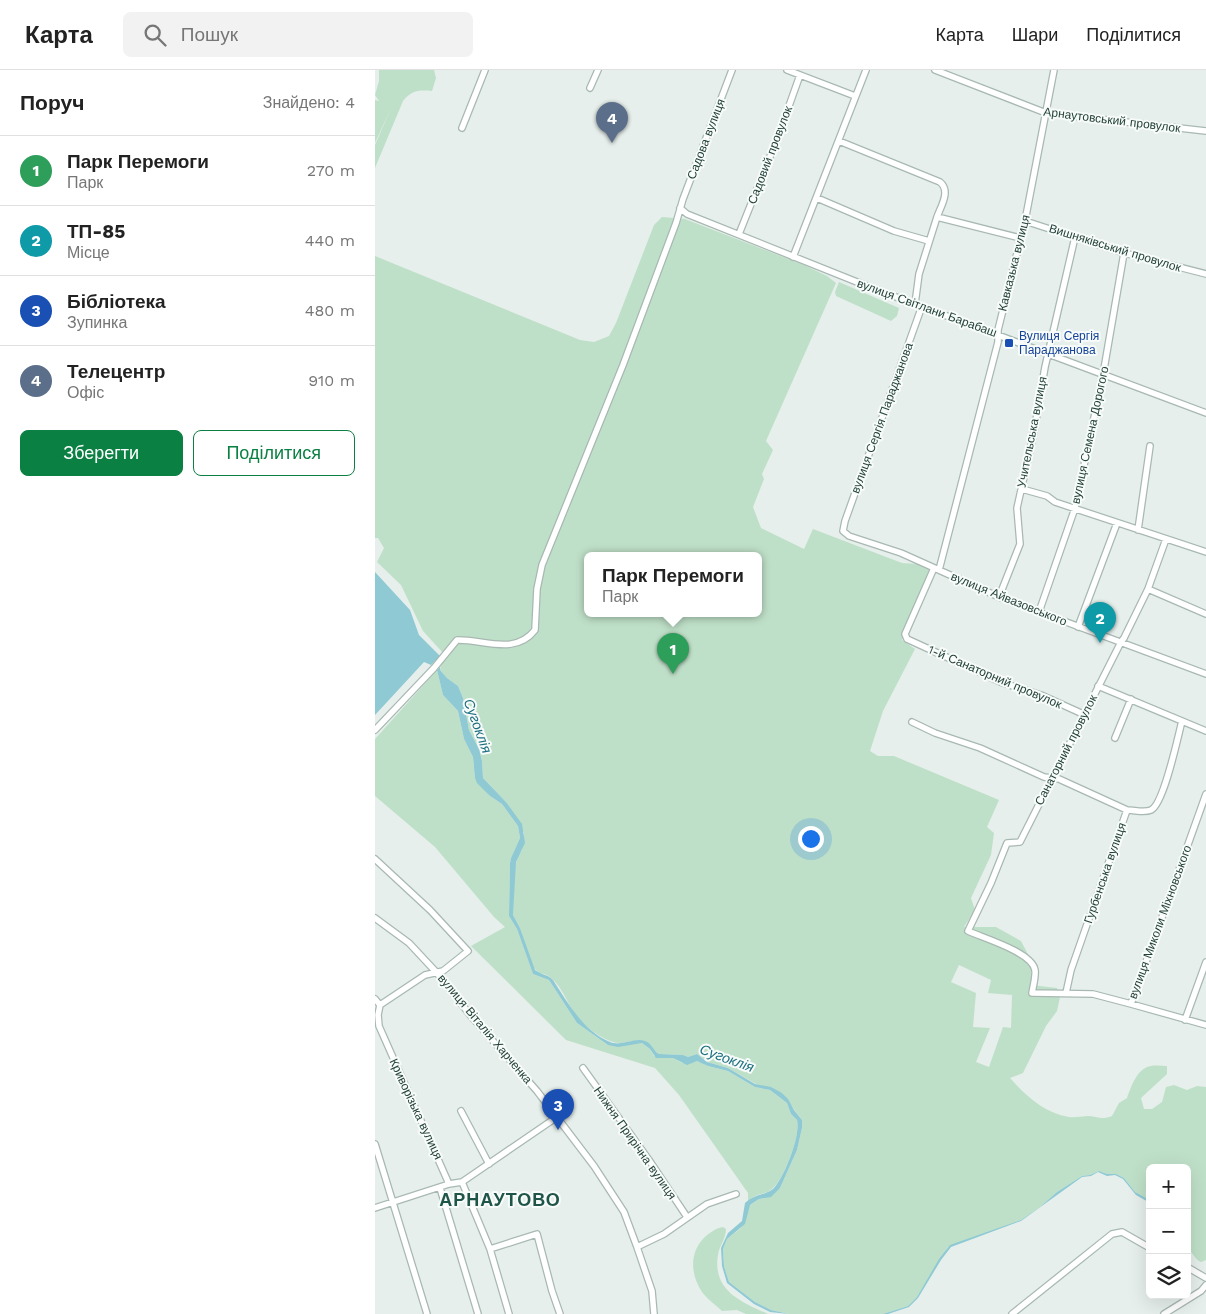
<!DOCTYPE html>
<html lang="uk">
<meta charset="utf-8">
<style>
body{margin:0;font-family:"Work Sans",sans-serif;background:#f2f2f2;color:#222}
.controls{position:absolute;right:15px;bottom:15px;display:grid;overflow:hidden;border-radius:8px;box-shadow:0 5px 20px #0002}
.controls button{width:45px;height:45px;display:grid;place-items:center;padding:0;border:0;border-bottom:1px solid #e0e0e0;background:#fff;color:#222;font:25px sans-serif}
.you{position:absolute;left:435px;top:768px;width:18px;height:18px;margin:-12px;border:4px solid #fff;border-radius:50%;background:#1a73e8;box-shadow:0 0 0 8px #1a73e833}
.badge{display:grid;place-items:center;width:32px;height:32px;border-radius:50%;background:#0b8043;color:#fff;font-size:16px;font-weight:700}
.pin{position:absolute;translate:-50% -41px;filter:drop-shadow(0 1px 2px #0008)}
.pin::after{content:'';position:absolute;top:26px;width:18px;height:15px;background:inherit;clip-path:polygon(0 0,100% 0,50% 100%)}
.popup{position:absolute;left:209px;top:482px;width:178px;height:65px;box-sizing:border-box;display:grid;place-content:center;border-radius:8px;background:#fff;filter:drop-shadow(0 1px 4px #0005);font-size:16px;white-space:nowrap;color:#767676}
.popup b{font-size:19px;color:#222}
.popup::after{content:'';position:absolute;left:50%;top:100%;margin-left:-10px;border:10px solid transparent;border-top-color:#fff}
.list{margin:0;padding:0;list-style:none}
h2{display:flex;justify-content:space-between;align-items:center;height:65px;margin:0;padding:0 20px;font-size:21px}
h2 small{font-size:16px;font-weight:400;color:#767676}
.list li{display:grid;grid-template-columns:32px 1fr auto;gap:15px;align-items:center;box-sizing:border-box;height:70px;padding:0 20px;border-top:1px solid #e0e0e0}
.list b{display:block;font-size:19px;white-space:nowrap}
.list p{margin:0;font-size:16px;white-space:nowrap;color:#767676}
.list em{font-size:16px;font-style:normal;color:#767676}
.actions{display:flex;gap:10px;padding:15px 20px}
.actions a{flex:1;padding:11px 0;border:1px solid #0b8043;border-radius:8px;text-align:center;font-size:18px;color:#0b8043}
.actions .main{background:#0b8043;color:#fff}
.icon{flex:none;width:28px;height:28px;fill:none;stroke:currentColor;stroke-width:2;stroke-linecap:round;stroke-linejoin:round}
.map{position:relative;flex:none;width:831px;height:1244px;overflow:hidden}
header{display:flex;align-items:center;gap:30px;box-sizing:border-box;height:70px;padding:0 25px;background:#fff;border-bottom:1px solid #e0e0e0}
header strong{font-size:24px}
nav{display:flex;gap:28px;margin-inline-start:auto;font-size:18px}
.search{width:350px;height:45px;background:#f2f2f2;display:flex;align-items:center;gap:12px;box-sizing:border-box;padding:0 18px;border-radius:8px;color:#767676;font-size:19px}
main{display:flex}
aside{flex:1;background:#fff}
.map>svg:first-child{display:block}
</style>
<header>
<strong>Карта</strong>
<div class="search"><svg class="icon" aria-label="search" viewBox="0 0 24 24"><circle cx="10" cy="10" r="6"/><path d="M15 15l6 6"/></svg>Пошук</div>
<nav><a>Карта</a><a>Шари</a><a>Поділитися</a></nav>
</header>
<main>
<aside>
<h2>Поруч<small>Знайдено: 4</small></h2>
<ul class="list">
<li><span class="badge" style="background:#2e9e5b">1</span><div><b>Парк Перемоги</b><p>Парк</p></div><em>270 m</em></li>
<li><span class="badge" style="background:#0f9aa8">2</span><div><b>ТП-85</b><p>Місце</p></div><em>440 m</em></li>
<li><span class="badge" style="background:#1a4fb4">3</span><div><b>Бібліотека</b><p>Зупинка</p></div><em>480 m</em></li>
<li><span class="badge" style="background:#5c6f8a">4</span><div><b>Телецентр</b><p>Офіс</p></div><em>910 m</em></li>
</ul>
<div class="actions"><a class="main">Зберегти</a><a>Поділитися</a></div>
</aside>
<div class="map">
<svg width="831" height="1244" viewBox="0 0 831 1244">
<rect width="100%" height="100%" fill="#e6efeb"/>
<!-- green -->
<path fill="#bfe0c8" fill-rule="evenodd" d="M 4,0 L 59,0 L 61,8 L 57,21 C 44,20 37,20 28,31 L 0,98 L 0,75 L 16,38 L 0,73 L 0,30 L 4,31 L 0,25 L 4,11 Z
M 287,147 L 310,149 L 429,195 L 452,206 L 461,213 L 391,371 L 398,380 L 387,404 L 389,409 L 378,437 L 386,458 L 429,479 L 438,459 L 527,493 L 543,494 L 554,500 L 527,570 L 540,579 L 508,641 L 495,681 L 503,686 L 519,686 L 624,730 L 612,757 L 619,763 L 616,785 L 596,828 L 600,840 L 589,857 L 621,857 L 646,871 L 656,890 L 656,915 L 682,918 L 685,927 L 682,941 L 671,956 L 648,1003 L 635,1008 C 651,1026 669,1043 694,1047 C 700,1048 707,1046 714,1046 C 724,1047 727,1050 737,1046 L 744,1033 L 752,1028 C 756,1017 762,998 776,996 C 781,995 787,996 792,996 L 792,1004 L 766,1028 L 769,1039 L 777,1039 L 787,1032 L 791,1017 L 799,1015 L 812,1020 L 822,1016 L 831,1017 L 831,1190 L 826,1192 C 819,1189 818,1182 812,1178 L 812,1098 L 775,1098 L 775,1130 L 760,1122 L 749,1108 L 741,1104 L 732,1104 L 724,1101 L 715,1105 L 707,1106 L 682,1122 L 665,1137 L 646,1150 L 573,1177 L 542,1227 L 533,1236 L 508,1244 L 414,1244 L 396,1240 L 380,1232 L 354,1212 L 349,1196 L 348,1179 L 352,1169 L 366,1158 L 374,1136 L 384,1129 L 391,1128 L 405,1118 L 422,1080 L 427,1058 L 427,1050 L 407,1023 L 381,1014 L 353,998 L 332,992 L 322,984 L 313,987 L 308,985 L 284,984 C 276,979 277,975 265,971 C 259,970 252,973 246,973 C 234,974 215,960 206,952 C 192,938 186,905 164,903 L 158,897 L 145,858 L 138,845 L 139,800 L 143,786 L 147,780 L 149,763 L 131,732 L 108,708 L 107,691 L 104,679 L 94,660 L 88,628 L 83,616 L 72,608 L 65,600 L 68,583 L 48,561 L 26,515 L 2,492 L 9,478 L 3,468 L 0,468 L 0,186 L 205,270 L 219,272 L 234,266 L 241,253 L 279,155 ZM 213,485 L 383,485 L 383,543 L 213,543 ZM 584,895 L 616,910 L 613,923 L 637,925 L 636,958 L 628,957 L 614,997 L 601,992 L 615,958 L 598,957 L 601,923 L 576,912 Z
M 464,212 L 524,238 L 522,246 L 516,251 L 461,226 L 460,222 Z
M 62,600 L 68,625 L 83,641 L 89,669 L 98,687 L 100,708 L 115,726 L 127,734 L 143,756 L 145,768 L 136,788 L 135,793 L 134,846 L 142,859 L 158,904 L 174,910 L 202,953 L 233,975 L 267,973 L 275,979 L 279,986 L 285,988 L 298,988 L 307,993 L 322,991 L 326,993 L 333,996 L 353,1001 L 380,1017 L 395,1020 L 412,1033 L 416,1044 L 422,1050 C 426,1065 409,1109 397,1119 C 393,1123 388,1123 383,1125 C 379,1126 376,1129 373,1131 L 373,1123 L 304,1025 L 280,998 L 191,970 L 96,876 L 130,857 L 119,847 L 60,777 L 0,726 L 0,669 Z
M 348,1157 L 351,1159 C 351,1169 344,1176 343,1185 C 337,1220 366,1232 393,1244 L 371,1244 L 362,1240 L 347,1241 C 341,1235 332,1229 327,1222 C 315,1204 314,1181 331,1166 C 336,1162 341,1158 348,1157 Z"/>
<!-- water -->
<path fill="#8ec9d4" d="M 0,502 L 35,540 L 44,565 L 65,586 L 56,595 L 49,592 L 0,645 Z
M 65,597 L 65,600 L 72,608 L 83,616 L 88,628 L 94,660 L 104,679 L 107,691 L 108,708 L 131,732 L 147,754 L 150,773 L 141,792 L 138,845 L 145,858 L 160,900 C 166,905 172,904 178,910 C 193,933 208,961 235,972 C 247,977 259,967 270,971 C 277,973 278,981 284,984 L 308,985 L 313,987 L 322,984 L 332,992 L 353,998 L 380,1014 L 396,1017 L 407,1023 L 413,1029 L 419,1040 L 427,1050 L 427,1058 L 422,1080 L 405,1118 L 396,1127 L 384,1129 L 375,1135 L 370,1154 L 352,1169 L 348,1179 L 349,1196 L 354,1212 L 380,1232 L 396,1240 L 414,1244 L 395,1242 L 379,1234 L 352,1213 L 347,1196 L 346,1178 L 353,1163 L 367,1151 L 370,1133 C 380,1124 391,1125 398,1119 C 409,1108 426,1065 422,1050 L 416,1044 L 412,1033 L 395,1020 L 380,1017 L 353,1001 L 333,996 L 326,993 L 322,991 L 312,995 L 298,988 L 281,988 L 275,979 L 267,973 L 243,977 L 233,975 L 202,953 L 174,910 L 158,904 L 142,859 L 134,846 L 135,793 L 136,788 L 145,768 L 143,756 L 127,734 L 115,726 L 102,713 L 100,708 L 98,687 L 89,669 L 83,641 L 68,625 L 62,600 Z
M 724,1101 L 732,1104 L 741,1104 L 749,1108 L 760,1122 L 775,1130 L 775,1133 L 761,1125 L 748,1109 L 740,1105 L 732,1106 L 723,1102 L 716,1106 L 707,1107 L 646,1151 L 576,1177 L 566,1190 L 543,1228 L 534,1237 L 513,1244 L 508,1244 L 533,1236 L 542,1227 L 564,1189 L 575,1175 L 646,1150 L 665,1137 L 682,1122 L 707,1106 L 715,1105 Z"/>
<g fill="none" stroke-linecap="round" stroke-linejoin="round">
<!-- minor casing -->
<g stroke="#a8b8b2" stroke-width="8">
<path id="minor" d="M 412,0 L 480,26
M 560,0 L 671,43 L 831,61
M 215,18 L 223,0
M 87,58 L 110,0
M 464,71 L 565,112 C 576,121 566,136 562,147 L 645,168
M 442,128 L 519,161 L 554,171
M 305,138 L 312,144 L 497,218 L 831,343
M 650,151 L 749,183 L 831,204
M 364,164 L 404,64 L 425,5
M 418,187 L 491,0
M 540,234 L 544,204 L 562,147
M 547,236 L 470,451 L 468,461 L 474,466 L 526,483 L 624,527 L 831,604
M 647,419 L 672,426 L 680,432 L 831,482
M 763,460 L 775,376
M 559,498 L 530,564 L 532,569 L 628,613 L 666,625 L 708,644
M 564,500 L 623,272 L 623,260 L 650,151 L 679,0
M 773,519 L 831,544
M 624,527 L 645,474 L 642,438 L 659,362 L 670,297 L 700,167
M 664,542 L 700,438 L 728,305 L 749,183
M 703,557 L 742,453
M 723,616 L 831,661
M 537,652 L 560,663 L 605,678 L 669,707 L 684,709 L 752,740
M 0,660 L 59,598 L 82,570 C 108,569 140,586 160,560 L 162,519 L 167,495 L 248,295 L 301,153 L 308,129 L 357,0
M 740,668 L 756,629
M 831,724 L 756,934 L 831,955
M 0,789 L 55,840 L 93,881 L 68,901 L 50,905 L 5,935
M 0,848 L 34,873 L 62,903 L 96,946 L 162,1021 L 219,1096 L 249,1142 L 262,1177 L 277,1221 L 279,1244
M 691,923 L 696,900 L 752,740 C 760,740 769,743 776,740 C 789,734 803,666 807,651
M 0,929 L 5,935
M 756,934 L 718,924 L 657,923 C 658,917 661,906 660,900 C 657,882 608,868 593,861 L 616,813 L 632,773 L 645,772 L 746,572 L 749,568 L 773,519 L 791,469
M 5,935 L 3,945 L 4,956 L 74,1114
M 810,950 L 831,892
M 208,998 L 274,1090 L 312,1147
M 86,1041 L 114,1094
M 0,1074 L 52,1244
M 87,1112 L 115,1179 L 134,1244
M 65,1118 L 103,1244
M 0,1138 L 74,1114 L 87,1112 L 182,1047
M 262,1177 L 289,1164 L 332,1134 L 361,1124
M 115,1179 L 162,1164 L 177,1221 L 185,1244
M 812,1197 L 831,1208
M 637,1244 L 737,1164 L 747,1162 L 775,1178
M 789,1244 L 826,1221 L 831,1215"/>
</g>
<!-- minor -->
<use href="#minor" stroke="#fff" stroke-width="5.5"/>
</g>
<!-- markers -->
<rect fill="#1a4fb4" stroke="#f7fbf9" stroke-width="2" x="629" y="268" width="10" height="10" rx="2.5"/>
<g text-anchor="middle" stroke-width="4" stroke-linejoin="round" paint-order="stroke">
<!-- street labels -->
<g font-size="12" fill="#24423a" stroke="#f7fbf9">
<text transform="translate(737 50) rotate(7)" y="4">Арнаутовський провулок</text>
<text transform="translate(331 69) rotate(-69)" y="4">Садова вулиця</text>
<text transform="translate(395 85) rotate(-69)" y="4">Садовий провулок</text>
<text transform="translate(740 178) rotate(17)" y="4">Вишняківський провулок</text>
<text transform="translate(639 193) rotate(-76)" y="4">Кавказька вулиця</text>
<text transform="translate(552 238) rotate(20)" y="4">вулиця Світлани Барабаш</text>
<text transform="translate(507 348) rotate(-70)" y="4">вулиця Сергія Параджанова</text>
<text transform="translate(657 362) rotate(-79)" y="4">Учительська вулиця</text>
<text transform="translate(715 365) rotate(-78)" y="4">вулиця Семена Дорогого</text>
<text transform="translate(634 529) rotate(22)" y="4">вулиця Айвазовського</text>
<text transform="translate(620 607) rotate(23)" y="4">1-й Санаторний провулок</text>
<text transform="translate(691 680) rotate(-63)" y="4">Санаторний провулок</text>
<text transform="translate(730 803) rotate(-71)" y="4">Гурбенська вулиця</text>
<text transform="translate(785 852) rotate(-70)" y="4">вулиця Миколи Міхновського</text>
<text transform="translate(110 959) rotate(50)" y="4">вулиця Віталія Харченка</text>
<text transform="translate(41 1039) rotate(65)" y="4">Криворізька вулиця</text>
<text transform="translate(260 1073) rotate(55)" y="4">Нижня Прирічна вулиця</text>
</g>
<!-- transit labels -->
<g font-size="12" fill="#164399" stroke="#f7fbf9" text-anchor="start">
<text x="644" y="270">Вулиця Сергія<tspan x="644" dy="14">Параджанова</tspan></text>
</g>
<!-- water labels -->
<g font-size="14" font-style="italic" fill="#1c6f80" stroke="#f7fbf9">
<text transform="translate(103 656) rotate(70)" y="5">Сугоклія</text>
<text transform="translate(352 988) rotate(20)" y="5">Сугоклія</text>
</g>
<!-- district labels -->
<g font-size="18" font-weight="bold" letter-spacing="1" fill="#1f5548" stroke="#f7fbf9">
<text x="125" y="1136">АРНАУТОВО</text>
</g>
</g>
</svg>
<div class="controls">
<button>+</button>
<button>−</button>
<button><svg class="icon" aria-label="layers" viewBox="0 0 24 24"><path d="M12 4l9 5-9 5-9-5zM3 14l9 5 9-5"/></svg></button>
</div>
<div class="you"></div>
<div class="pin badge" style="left:298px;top:604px;background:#2e9e5b">1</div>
<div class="popup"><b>Парк Перемоги</b>Парк</div>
<div class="pin badge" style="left:725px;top:573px;background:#0f9aa8">2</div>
<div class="pin badge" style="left:183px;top:1060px;background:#1a4fb4">3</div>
<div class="pin badge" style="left:237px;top:73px;background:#5c6f8a">4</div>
</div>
</main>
